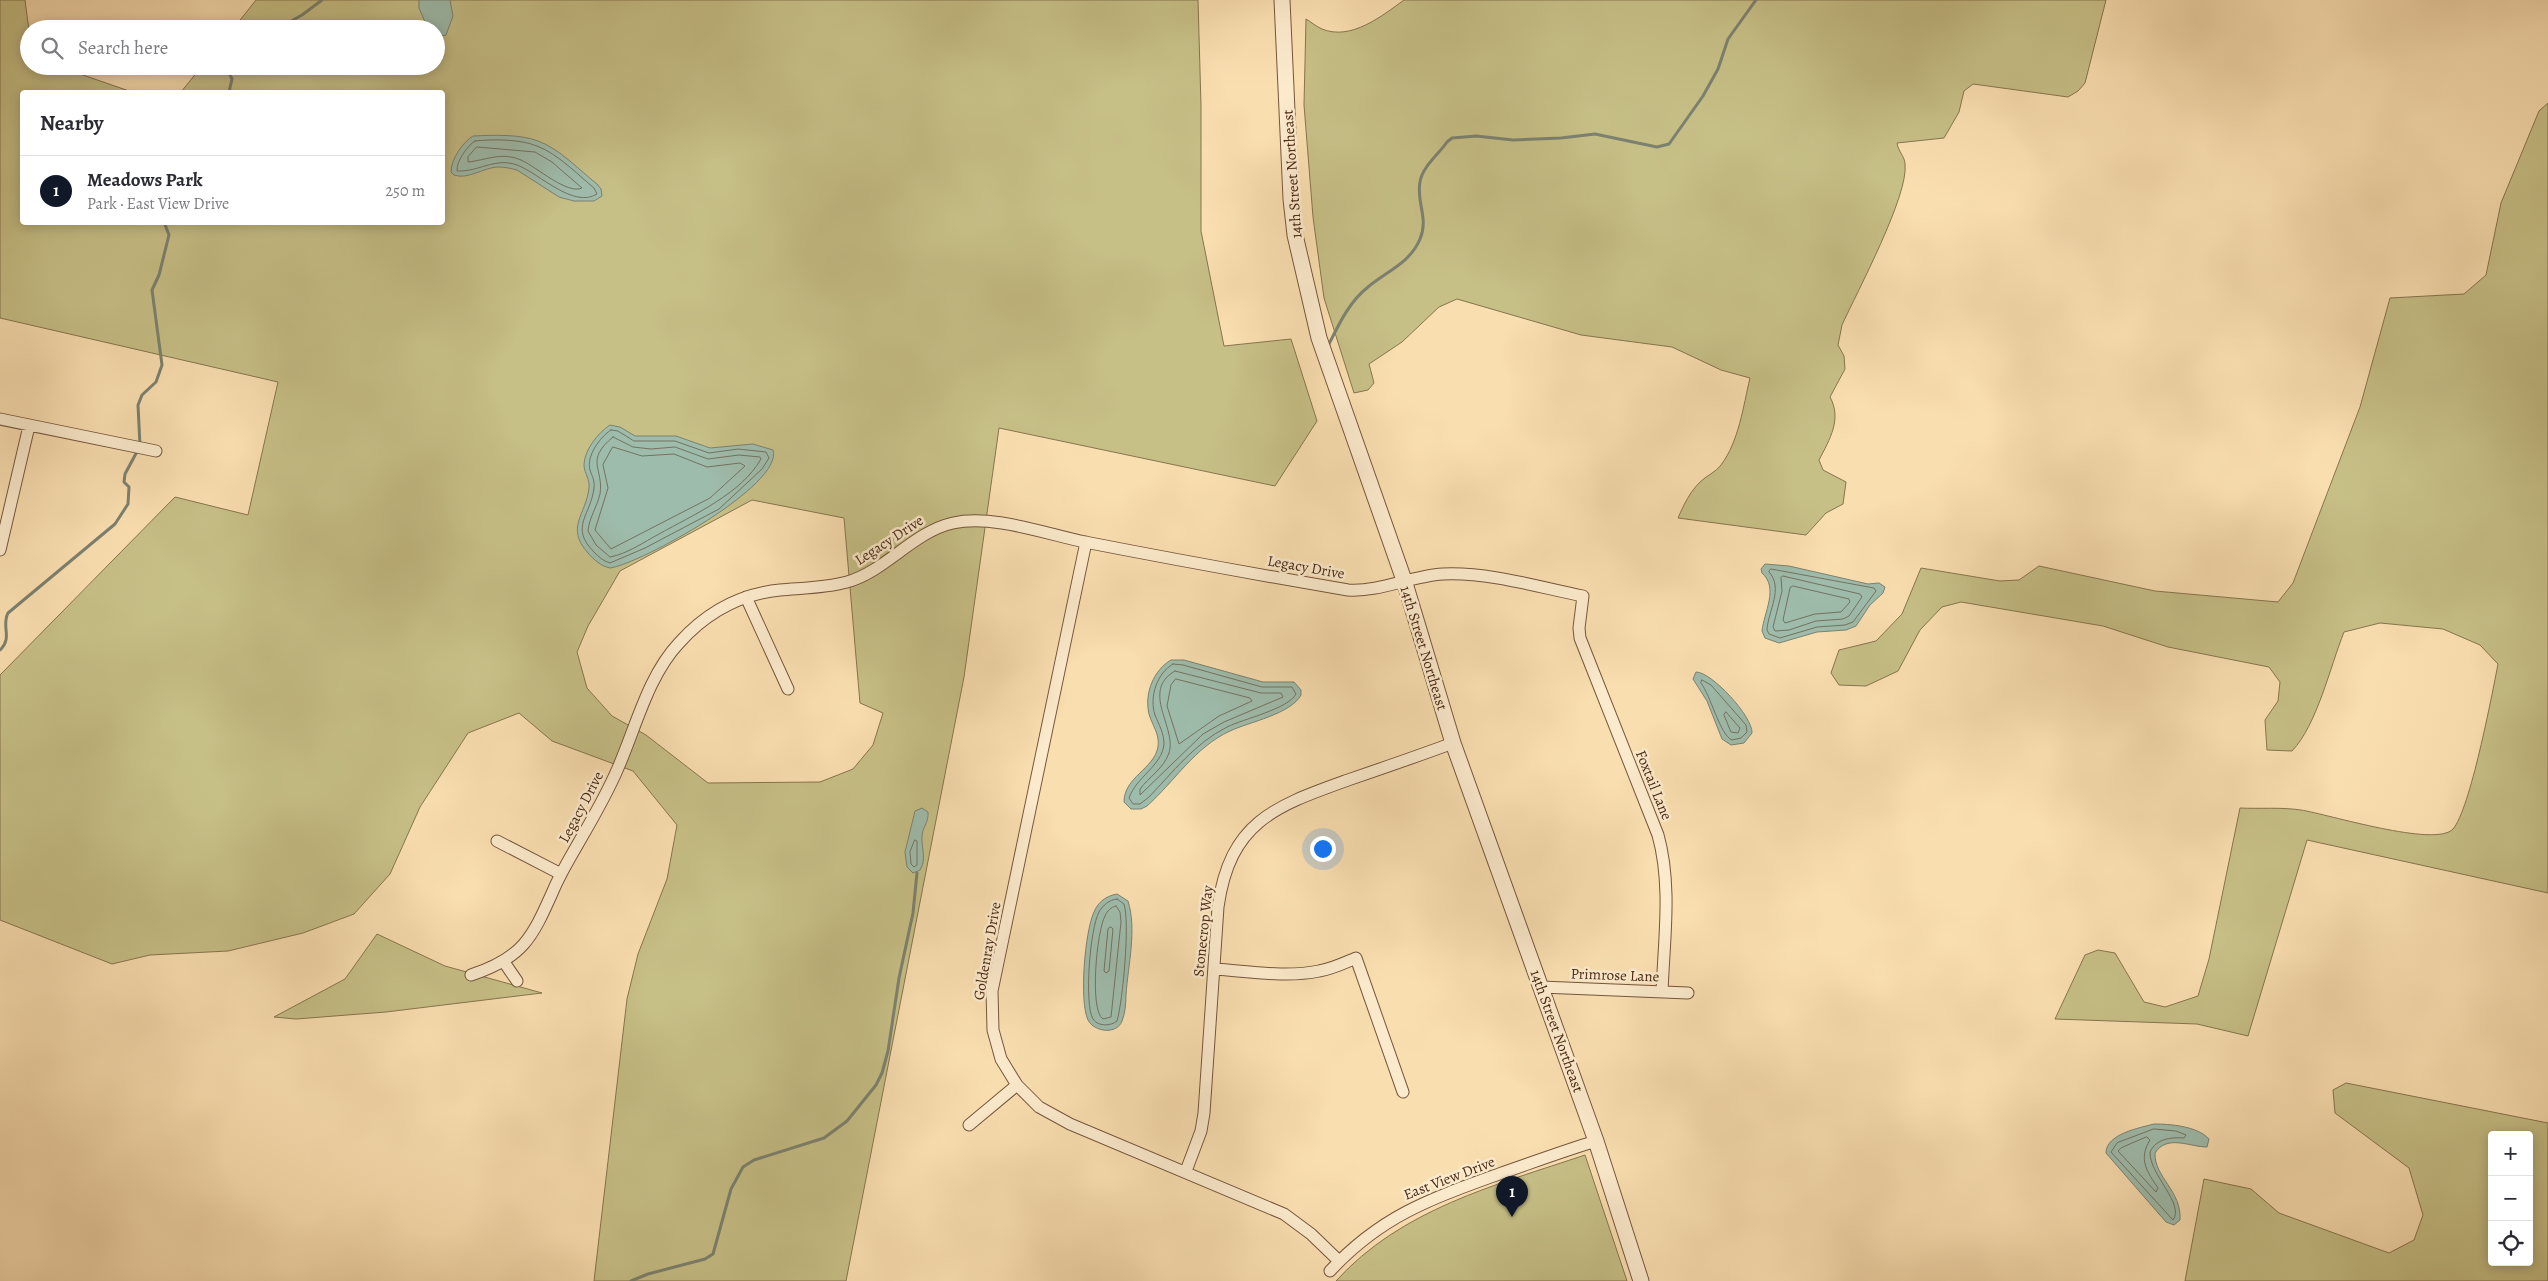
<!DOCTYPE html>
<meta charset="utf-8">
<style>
body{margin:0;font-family:Alegreya,serif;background:#f2f2f3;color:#2b2b33}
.controls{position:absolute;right:15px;bottom:15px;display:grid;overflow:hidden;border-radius:5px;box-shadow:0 2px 12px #0003}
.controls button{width:45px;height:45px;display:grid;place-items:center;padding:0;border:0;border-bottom:1px solid #e1e1e2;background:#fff;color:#2b2b33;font:25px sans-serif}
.you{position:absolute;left:1322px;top:848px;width:18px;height:18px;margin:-12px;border:4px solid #fff;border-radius:50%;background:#1a73e8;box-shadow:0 0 0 8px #1a73e833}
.badge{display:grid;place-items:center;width:32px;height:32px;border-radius:50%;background:#111827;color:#fff;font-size:16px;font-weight:700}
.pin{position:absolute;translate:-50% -41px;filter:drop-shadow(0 1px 2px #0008)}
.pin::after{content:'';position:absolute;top:26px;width:18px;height:15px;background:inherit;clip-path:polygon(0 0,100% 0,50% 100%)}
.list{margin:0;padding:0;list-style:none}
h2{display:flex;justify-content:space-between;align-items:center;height:65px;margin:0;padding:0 20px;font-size:21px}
h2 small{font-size:16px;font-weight:400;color:#7c7c81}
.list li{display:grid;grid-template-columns:32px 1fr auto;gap:15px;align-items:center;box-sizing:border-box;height:70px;padding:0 20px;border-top:1px solid #e1e1e2}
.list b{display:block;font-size:19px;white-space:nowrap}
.list p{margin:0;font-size:16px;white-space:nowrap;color:#7c7c81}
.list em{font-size:16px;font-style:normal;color:#7c7c81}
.icon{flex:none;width:28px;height:28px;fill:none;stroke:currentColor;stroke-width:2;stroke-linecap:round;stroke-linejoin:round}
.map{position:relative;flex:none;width:2548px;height:1281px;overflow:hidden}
.search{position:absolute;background:#fff;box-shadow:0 2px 12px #0003;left:20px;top:20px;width:425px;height:55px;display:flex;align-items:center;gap:12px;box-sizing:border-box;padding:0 18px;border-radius:28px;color:#7c7c81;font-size:19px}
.panel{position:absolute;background:#fff;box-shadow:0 2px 12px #0003;left:20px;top:90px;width:425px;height:135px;border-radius:5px}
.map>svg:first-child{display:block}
</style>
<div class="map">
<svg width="2548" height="1281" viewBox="0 0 2548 1281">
<rect width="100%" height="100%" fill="#f9deb0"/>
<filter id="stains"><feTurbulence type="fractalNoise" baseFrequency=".004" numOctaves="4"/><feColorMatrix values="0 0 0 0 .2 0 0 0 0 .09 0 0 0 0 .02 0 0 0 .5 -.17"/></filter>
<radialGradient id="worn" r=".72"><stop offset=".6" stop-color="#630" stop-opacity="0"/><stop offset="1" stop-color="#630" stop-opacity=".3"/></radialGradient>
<!-- green -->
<path fill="#c6bf86" stroke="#88744e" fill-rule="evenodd" d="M 0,0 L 25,0 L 29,30 L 29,66 L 72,66 L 80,74 L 132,92 L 22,92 L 22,222 L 442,222 L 442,92 L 181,92 L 202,66 L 436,66 L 436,29 L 233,29 L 256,0 L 1198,0 L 1201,106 L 1201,231 L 1224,346 L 1291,339 L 1317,421 L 1275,486 L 999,428 L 964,677 L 846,1281 L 594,1281 L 627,999 L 638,954 L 667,879 L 677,825 L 633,771 L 552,741 L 519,713 L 468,733 L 420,807 L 390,874 L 354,914 L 303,933 L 228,951 L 150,955 L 112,964 L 0,920 L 0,675 L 175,497 L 248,515 L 278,382 L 0,318 ZM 752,500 L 844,518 L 860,703 L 883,713 L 873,745 L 853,769 L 820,782 L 708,783 L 646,735 L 612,716 L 587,688 L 577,652 L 588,626 L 620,571 Z
M 1404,0 L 2106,0 L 2085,83 L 2078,91 L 2068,97 L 1973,84 L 1964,91 L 1959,112 L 1944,138 L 1897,143 C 1898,151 1905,157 1905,164 C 1909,195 1857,292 1842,325 L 1838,345 L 1844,356 L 1845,369 L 1830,397 C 1842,419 1830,439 1819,460 L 1823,470 L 1846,482 L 1843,504 L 1826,513 L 1806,535 L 1678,518 C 1684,504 1690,492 1700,482 C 1706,476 1716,472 1721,465 C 1739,441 1743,407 1750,378 L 1721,370 L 1672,347 L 1581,335 L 1457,299 L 1439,307 L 1402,342 L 1369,364 L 1374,383 L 1368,390 L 1354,393 L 1324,298 L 1313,217 L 1304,105 L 1306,19 C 1311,22 1317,27 1322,29 C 1351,41 1382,16 1404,0 Z
M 2548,103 L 2548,893 L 2307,840 L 2248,1036 L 2197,1024 L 2055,1019 L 2085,955 L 2098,950 L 2115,953 L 2144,1002 L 2165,1007 L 2198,996 L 2209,959 L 2240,808 C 2260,809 2281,807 2301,810 C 2327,814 2436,848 2453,829 C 2470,810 2492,695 2498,664 L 2480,645 L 2443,629 L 2380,623 L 2344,632 C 2330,667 2317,725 2292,751 L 2267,750 L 2265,720 L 2278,701 L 2280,682 L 2269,667 L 2168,647 L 2103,626 L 1961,602 L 1942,607 L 1920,630 L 1898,671 L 1866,686 L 1839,685 L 1831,673 L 1839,650 L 1876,641 L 1902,614 L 1921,568 L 2000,581 L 2019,580 L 2039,566 L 2155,591 L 2278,602 L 2293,583 L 2360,407 L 2390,298 L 2464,294 L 2486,275 L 2501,203 L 2539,111 Z
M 377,934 L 445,966 L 542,993 L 386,1012 L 296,1019 L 274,1017 L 345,979 Z
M 2346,1083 L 2548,1123 L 2548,1281 L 2185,1281 L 2204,1179 L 2251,1189 L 2279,1213 L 2389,1253 L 2414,1240 L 2423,1215 L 2409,1168 L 2335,1113 L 2333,1090 ZM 2492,1135 L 2529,1135 L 2529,1262 L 2492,1262 Z
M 1585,1155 L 1627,1281 L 1336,1281 C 1401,1209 1496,1185 1585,1155 Z"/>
<!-- water -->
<path fill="#9ebcac" stroke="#7c8170" d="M 419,0 L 450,0 L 453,16 L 446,35 L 437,37 L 436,29 L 428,29 L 419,8 Z
M 473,136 C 493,135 520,134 538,141 C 560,149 579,170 597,184 L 601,189 L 602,196 L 594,201 L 574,201 L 559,197 L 517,170 C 510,168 504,167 497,167 C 483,168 467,180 454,175 L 451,172 C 451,159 463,142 473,136 Z
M 610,425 L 620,427 L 635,436 L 676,436 L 710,448 L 753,444 L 773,450 C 784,485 640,564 610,568 C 601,566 594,560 588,553 C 565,527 586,515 589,488 C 590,480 585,474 584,466 C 584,450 598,433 610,425 Z
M 1765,564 L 1789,566 L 1868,584 L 1879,583 L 1885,587 L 1883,593 L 1870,605 L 1856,626 L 1846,630 L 1817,632 L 1779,643 L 1765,638 L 1762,631 C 1764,612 1779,588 1762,573 L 1761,569 Z
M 1171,660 L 1184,660 L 1263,682 L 1294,682 L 1301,690 L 1301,695 C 1291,714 1249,722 1230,731 C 1195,747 1174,782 1147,806 L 1141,809 L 1131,809 L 1124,802 C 1124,777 1154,769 1158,747 C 1160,734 1152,725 1149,714 C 1144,693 1154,670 1171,660 Z
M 1696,672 C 1712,672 1753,717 1752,733 L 1744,743 L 1731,745 L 1722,739 L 1707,701 L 1693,679 Z
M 922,808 L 928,812 C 929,821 923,827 922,835 C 921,848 927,859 920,870 L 913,873 L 907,867 L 905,852 L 915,811 Z
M 1117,894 L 1128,901 C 1137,930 1128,965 1126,995 C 1126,1003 1125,1014 1122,1021 C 1117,1035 1094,1032 1088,1020 C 1079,1001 1085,931 1094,912 C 1098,902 1106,896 1117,894 Z
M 2154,1124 C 2170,1124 2197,1126 2209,1139 L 2207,1147 C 2190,1147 2167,1134 2155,1153 C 2154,1177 2182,1191 2180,1220 L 2174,1225 L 2166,1222 L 2106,1153 C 2106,1134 2139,1128 2154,1124 Z"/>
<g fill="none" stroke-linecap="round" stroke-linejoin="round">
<!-- shore -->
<path stroke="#747260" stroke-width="1" d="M 475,141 C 493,139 520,139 537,146 C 558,154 577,174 594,188 L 597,194 C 573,209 539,173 517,165 C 495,157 479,172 457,171 C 456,162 467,146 475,141 Z
M 477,147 L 535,152 L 552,162 L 582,188 C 568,195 536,167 523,161 C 503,151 487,160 468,162 L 468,157 Z
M 611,430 L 618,431 L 634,441 L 675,441 L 709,453 L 738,449 L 766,452 L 769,458 L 762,469 L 719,509 L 645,548 L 610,563 C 603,561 599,557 594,552 C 569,527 591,515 594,488 C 595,481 592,476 590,470 C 586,456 600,437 611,430 Z
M 613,437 L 633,447 L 651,449 L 675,447 L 708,459 L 739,455 L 760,457 L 761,459 C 741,494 693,515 659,534 C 644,542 627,554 610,557 L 596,545 L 588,531 C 589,518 597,507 600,494 C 604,468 584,461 613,437 Z
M 613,447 L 642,456 L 674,454 L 707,467 L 740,463 L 745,466 L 710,498 L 611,549 L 595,530 L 608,488 L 603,465 Z
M 1771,569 L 1874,588 L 1876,591 L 1853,622 L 1845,625 L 1817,627 L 1780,638 L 1769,634 L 1767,630 C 1768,611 1784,588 1769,572 Z
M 1783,576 L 1860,594 L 1862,597 L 1849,616 L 1843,619 L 1816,621 L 1789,630 L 1775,631 L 1773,627 L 1782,591 L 1781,578 Z
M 1793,586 L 1849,599 L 1850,602 L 1841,612 L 1815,614 L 1785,623 L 1783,620 L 1790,588 Z
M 1173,664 L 1183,665 L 1262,687 L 1292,687 L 1296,694 C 1288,709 1243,719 1227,727 C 1195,743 1172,773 1149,797 L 1140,804 L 1133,804 L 1129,798 C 1136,777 1162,766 1164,744 C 1164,733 1159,725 1155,715 C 1149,697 1157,673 1173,664 Z
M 1175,671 L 1261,693 L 1281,693 L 1283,697 L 1224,722 L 1203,734 L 1140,795 L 1140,789 C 1149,777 1164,768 1169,753 C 1177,727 1140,691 1175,671 Z
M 1176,679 L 1250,698 L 1252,701 L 1219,716 L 1179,744 L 1167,706 L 1171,685 Z
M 1702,680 L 1711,685 L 1746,725 L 1747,732 L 1741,738 L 1732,740 C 1720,735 1711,696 1701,683 Z
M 1726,712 L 1740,728 L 1738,733 L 1731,732 L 1724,715 Z
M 915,840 L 917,841 L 917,865 L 914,867 L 911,864 L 910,852 Z
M 1117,899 L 1124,904 C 1130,923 1123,1000 1117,1021 C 1111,1026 1098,1027 1093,1019 C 1084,1004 1090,928 1099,912 C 1103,905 1109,900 1117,899 Z
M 1116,906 L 1120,912 L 1121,922 L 1111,1017 L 1103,1019 C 1089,1010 1097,930 1105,916 C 1107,911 1111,907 1116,906 Z
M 1111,927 L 1113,929 L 1109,971 L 1106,973 L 1104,971 L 1108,929 Z
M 2154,1129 L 2176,1131 L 2186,1135 L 2184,1138 C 2170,1137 2156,1139 2150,1152 C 2149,1174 2185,1204 2173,1220 L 2111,1152 L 2117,1143 Z
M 2147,1137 L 2150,1140 C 2138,1159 2147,1172 2158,1188 L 2156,1192 L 2118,1151 L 2121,1148 Z"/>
<!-- stream -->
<path stroke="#7c8170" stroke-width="3" d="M 277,29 L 302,15 L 322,0
M 229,92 L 232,79 L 228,71 L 230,66
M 1328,346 C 1339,324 1349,302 1368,287 C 1387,271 1410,263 1420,239 C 1429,218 1416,202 1420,182 C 1422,167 1439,154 1447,142 L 1452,138 L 1476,136 L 1513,140 L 1561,138 L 1595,134 L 1657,147 L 1669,144 L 1703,96 L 1718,69 L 1728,39 L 1756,0
M 0,650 C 13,638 1,626 8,613 L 115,524 L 128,504 L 129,487 L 124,482 L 125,474 L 140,446 L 138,405 L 142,395 L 156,382 L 162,365 L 152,290 L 159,275 L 169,235 L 164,222
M 631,1281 L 648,1274 L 705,1259 L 713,1254 L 731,1189 L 743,1167 L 754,1160 L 824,1138 L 847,1121 L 876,1085 L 882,1073 L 888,1051 L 899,978 L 913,913 L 917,873"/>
<!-- minor casing -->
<g stroke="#76563c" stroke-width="13">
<path id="minor" d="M 0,419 L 156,451
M 1086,542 L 992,991 L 993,1030 L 1001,1059 L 1017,1085 L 1039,1107 L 1070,1124 L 1284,1214 L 1311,1234 L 1339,1261
M 0,550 L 29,426
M 746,597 L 788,689
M 497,841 L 561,874
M 504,962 L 517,981
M 1214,969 C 1248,971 1285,978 1319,971 C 1332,969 1344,963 1356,958 L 1403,1092
M 471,975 C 523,958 532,938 553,891 C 560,874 570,858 579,842 C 593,818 607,794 618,768 C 636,727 648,676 679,643 C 706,613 740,594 780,590 C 802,588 825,588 847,582 C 886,571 913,532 953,523 C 992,514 1046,534 1085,542 C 1172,559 1260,575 1348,590 C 1381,592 1410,576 1443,574 C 1490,572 1538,587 1583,596 L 1579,628 L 1580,638 L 1658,835 C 1672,885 1664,939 1662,992
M 1541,987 L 1688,993
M 969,1125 L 1017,1085
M 1186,1171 L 1201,1131 L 1204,1113 L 1218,907 C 1230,821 1276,806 1348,780 C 1383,768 1418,756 1453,743
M 1330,1271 C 1381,1216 1430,1199 1499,1174 C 1531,1163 1563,1151 1596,1141"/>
</g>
<!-- tertiary casing -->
<g stroke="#76563c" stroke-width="17">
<path id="tertiary" d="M 1282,0 L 1291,199 L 1295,235 L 1319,338 L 1404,580 L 1453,743 L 1596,1141 L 1641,1281"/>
</g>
<!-- minor -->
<use href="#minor" stroke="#fbeacc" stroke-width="11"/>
<!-- tertiary -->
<use href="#tertiary" stroke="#fbeacc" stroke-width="15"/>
</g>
<g text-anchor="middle" stroke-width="5" stroke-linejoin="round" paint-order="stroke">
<!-- street labels -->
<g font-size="15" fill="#4a2815" stroke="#fbeacc">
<text transform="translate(1292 174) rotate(-94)" y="5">14th Street Northeast</text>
<text transform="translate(889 540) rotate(-33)" y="5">Legacy Drive</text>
<text transform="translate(1306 567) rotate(10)" y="5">Legacy Drive</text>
<text transform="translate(1424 648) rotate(73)" y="5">14th Street Northeast</text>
<text transform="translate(1654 785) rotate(68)" y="5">Foxtail Lane</text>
<text transform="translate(581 807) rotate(-62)" y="5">Legacy Drive</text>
<text transform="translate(1203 931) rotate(-84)" y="5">Stonecrop Way</text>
<text transform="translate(987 951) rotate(-80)" y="5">Goldenray Drive</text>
<text transform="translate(1615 975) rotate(2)" y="5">Primrose Lane</text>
<text transform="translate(1557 1031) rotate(70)" y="5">14th Street Northeast</text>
<text transform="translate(1449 1178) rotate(-21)" y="5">East View Drive</text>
</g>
</g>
<rect width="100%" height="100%" filter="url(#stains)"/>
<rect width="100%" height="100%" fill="url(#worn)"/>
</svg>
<div class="controls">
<button>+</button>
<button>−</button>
<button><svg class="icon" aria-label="locate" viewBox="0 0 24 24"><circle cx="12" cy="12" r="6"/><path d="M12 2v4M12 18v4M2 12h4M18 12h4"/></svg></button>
</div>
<div class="you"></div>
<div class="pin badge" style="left:1512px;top:1217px">1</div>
<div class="search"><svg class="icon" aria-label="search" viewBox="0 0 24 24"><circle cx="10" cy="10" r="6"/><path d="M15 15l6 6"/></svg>Search here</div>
<section class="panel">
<h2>Nearby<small></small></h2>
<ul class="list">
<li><span class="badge">1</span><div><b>Meadows Park</b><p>Park · East View Drive</p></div><em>250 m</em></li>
</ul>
</section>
</div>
